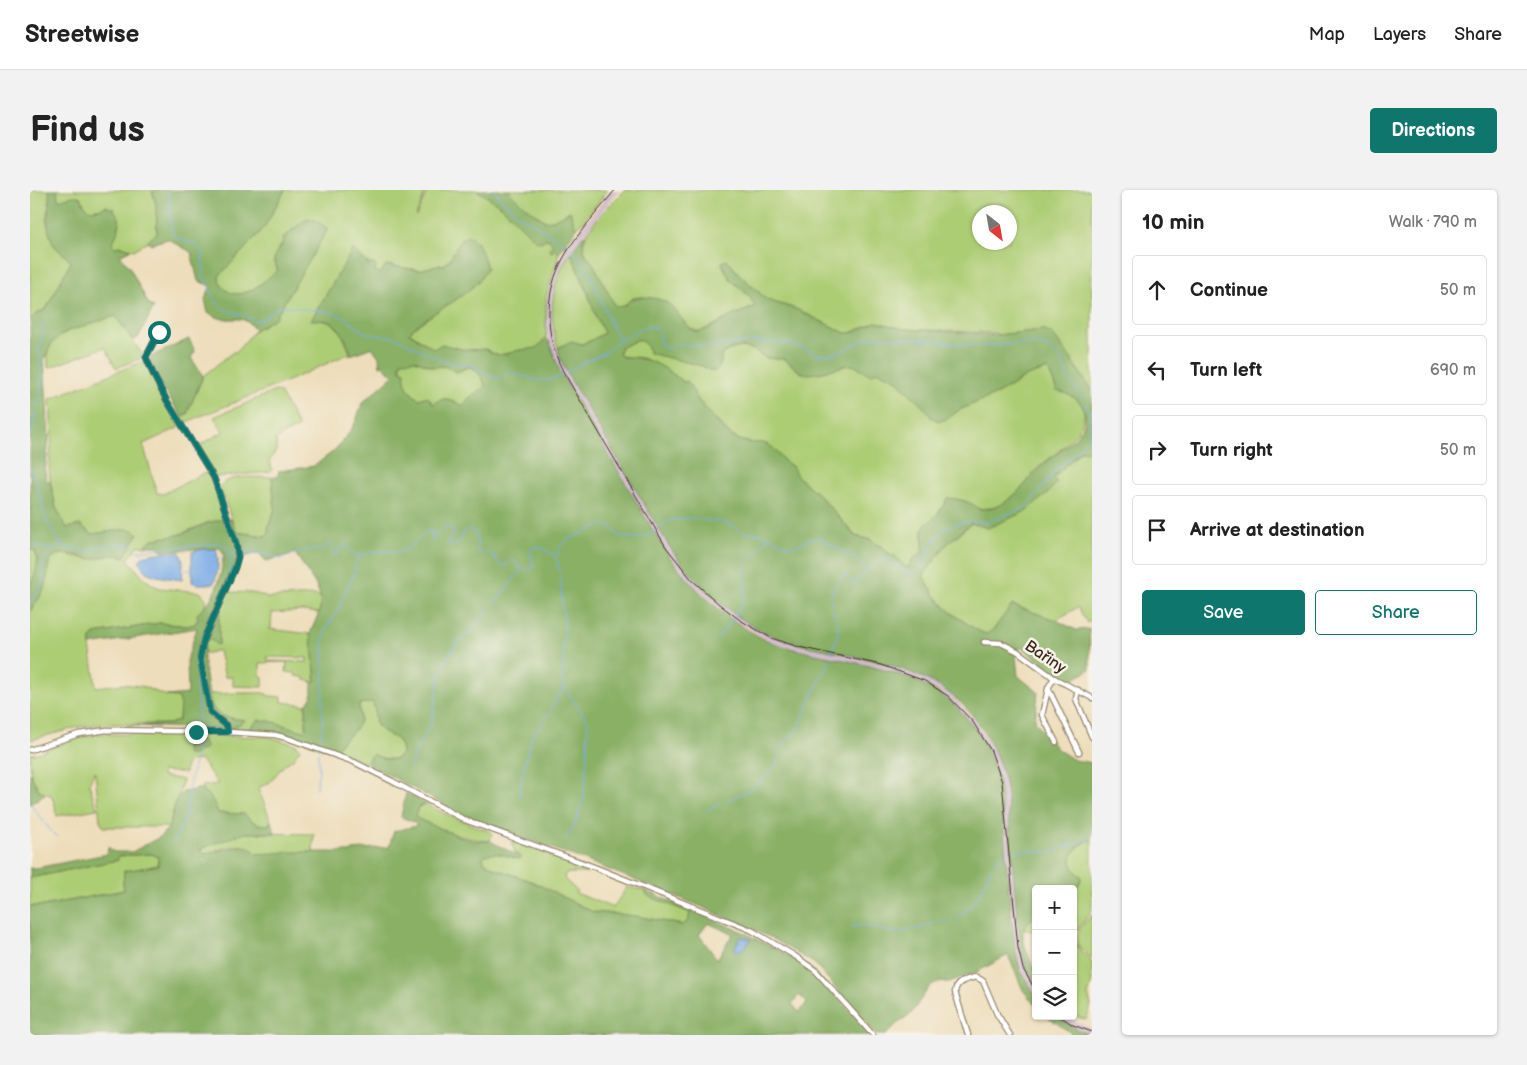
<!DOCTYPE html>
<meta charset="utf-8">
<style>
body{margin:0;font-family:"Balsamiq Sans",sans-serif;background:#f2f2f2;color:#222}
.controls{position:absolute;right:15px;bottom:15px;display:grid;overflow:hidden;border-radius:5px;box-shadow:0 1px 4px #0004}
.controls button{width:45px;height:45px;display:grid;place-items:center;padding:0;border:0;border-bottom:1px solid #e0e0e0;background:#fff;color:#222;font:25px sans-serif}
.compass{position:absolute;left:942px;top:15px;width:45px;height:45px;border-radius:50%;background:#fff;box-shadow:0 1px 4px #0004;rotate:149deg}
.stop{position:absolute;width:15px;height:15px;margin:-11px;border:4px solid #0f766e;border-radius:50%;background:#fff}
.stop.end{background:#0f766e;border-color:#fff;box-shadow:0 1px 5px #0008}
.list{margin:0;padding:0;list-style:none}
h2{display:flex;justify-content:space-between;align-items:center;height:65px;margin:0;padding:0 20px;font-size:21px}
h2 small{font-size:16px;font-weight:400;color:#767676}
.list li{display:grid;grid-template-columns:32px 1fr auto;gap:15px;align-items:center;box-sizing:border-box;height:70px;margin:0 10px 10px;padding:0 10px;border:1px solid #e0e0e0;border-radius:5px}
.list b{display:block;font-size:19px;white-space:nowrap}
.list em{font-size:16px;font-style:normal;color:#767676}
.actions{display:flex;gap:10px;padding:15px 20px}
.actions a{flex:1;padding:11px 0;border:1px solid #0f766e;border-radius:5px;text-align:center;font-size:18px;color:#0f766e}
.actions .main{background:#0f766e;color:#fff}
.icon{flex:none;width:28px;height:28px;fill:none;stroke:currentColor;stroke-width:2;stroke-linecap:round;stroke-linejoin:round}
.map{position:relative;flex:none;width:1062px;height:845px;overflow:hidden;border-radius:5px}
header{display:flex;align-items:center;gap:30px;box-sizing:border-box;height:70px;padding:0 25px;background:#fff;border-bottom:1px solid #e0e0e0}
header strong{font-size:24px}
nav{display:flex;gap:28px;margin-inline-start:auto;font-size:18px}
.intro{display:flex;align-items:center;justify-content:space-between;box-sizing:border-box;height:120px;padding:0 30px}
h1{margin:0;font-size:35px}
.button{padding:12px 22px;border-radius:5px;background:#0f766e;color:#fff;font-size:18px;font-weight:700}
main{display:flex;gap:30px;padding:0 30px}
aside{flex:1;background:#fff;border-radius:5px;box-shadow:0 1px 4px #0004}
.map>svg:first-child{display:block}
</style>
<header>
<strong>Streetwise</strong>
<nav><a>Map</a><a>Layers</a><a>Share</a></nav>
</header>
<div class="intro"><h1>Find us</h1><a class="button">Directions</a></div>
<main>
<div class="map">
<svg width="1062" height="845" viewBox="0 0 1062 845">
<rect width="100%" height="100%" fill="#f7f3e8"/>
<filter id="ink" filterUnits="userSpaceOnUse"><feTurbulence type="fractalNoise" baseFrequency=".02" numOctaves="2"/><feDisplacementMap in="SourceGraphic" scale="10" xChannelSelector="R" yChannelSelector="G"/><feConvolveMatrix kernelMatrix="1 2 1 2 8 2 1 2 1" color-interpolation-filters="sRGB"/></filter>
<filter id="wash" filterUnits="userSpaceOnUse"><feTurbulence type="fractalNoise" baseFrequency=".0096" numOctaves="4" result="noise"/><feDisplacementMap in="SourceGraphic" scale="20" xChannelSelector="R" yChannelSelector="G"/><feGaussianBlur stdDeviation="1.12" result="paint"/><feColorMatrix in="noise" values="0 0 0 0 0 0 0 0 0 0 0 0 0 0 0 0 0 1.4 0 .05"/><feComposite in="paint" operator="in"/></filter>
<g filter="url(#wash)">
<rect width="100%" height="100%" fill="#edddba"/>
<!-- industrial -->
<path fill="#d1bdcb" d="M 581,0 L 589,0 L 542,60 L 533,75 L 526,93 L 522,115 L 522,136 L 526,156 L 535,179 L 639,356 L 664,388 L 691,412 L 711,428 L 742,446 L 770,454 L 852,472 L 896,488 L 920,504 L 945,530 L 964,560 L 975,591 L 991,758 L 996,777 L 1006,796 L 1006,807 L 990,780 L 985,758 L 969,593 L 958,563 L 941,534 L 916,508 L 894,494 L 850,478 L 768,460 L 740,451 L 708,433 L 687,417 L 660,392 L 634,359 L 530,182 L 520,158 L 516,137 L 516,114 L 521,92 L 528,73 L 537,57 Z
M 1025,826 L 1035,826 L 1062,839 L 1062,845 L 1042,837 Z"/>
<!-- green -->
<path fill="#adcd74" stroke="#747c49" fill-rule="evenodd" d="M 0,0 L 19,0 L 21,14 L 18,19 L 16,30 L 24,55 L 41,72 L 16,119 L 6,124 L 0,130 Z
M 27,0 L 122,0 L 126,15 L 127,44 L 122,49 L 104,60 L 92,56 L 85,57 L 82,54 C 90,36 93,36 83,18 L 64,19 L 61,21 L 56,19 L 51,7 L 28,10 Z
M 255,0 L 396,0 L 386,26 L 398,0 L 447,0 L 471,16 L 506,51 L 516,49 L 520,50 L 525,59 L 529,63 L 516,107 L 516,148 L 507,158 C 501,159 496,159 490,160 C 477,163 467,169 456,159 C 443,160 426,162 415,155 L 404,159 L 379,142 L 457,78 L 452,65 L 421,67 L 414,75 L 408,75 L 389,80 L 356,75 L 351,83 L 349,83 L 345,81 L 346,76 L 339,74 L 323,59 L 292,131 L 301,132 L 311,142 L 320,163 L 260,190 L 154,233 L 152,226 L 157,224 L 173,186 L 203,162 L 206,162 L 225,140 L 245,128 L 264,37 L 258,45 L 255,46 L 243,72 L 248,80 C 236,91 213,113 196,100 C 191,96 189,92 189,86 L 234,38 Z
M 478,0 L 578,0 L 546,39 L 540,21 L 523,30 L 515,31 L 494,16 Z
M 595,0 L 1062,0 L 1062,202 L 1058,194 L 1026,149 L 1014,140 L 967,145 L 966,143 L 874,139 L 846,132 L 821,143 L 815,143 L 766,119 L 737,110 L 709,84 L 699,72 L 692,74 L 700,89 L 719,106 L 725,116 L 671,141 C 656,143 647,117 632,111 C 625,108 608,105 601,109 C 595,114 594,118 585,117 C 577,106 573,94 567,82 C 564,74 555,67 554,58 C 550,41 584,12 595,0 ZM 949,22 L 979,22 L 979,52 L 949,52 Z
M 541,63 C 554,89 561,117 575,143 L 560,151 L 552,154 L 544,152 L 528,158 C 518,127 521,89 541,63 Z
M 86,126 L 114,167 L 86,178 L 75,157 L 18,178 C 18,172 17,163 19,158 C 25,140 69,131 86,126 Z
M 609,149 L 628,164 L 672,176 L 676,178 L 696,161 L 712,157 L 722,159 L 736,168 L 755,169 L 771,183 L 789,183 L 814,176 L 824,175 L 841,185 L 846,181 C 853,184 858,185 864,188 L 901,225 L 900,226 L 909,231 L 917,229 L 929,220 L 969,203 L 997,186 L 1019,179 L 1027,201 C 1037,202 1048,208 1053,216 C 1062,243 1019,266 1004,282 C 1000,286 998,291 995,295 C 985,309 967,320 949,319 C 940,311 929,309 917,308 C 912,319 903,331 893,338 L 893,361 L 882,370 L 879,377 L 876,377 L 854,360 L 852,356 L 849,356 L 841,350 L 826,346 L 789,305 L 767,286 L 742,258 L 732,253 L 721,253 L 707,249 L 699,244 L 668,210 C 660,193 630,174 612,168 C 604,166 595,169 589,164 L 590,158 Z
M 377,170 L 385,170 L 403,177 L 414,176 L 427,182 C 430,181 436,177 439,177 C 447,177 453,189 455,195 L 447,203 L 439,208 L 433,216 L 418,209 L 413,209 L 403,214 L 395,207 L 389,209 C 376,203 370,184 371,171 Z
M 114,171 L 150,237 L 113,254 L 127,303 L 133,304 L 172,284 L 178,283 L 187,303 L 195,329 L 192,331 L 179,332 L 148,345 L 120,351 L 115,356 L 108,356 L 98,369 L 114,389 L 129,398 L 170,402 L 176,409 L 175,417 L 168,424 L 168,429 L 165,434 L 157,436 L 130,433 L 65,444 L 61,449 L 60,455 L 66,497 L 93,494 L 111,496 L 137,506 L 147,507 L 150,510 L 149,530 L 140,534 L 73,534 L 49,537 L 0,550 L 0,421 L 15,398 L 17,375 L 24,366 L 32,364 L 59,369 L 87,364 L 84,341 L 62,344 L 50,335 L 37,338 L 26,318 L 20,290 L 19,276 L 22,249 L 20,209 Z
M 245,201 L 250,202 L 268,236 L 268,238 L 257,242 L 246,250 L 247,259 L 240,270 L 242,280 L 240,282 L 186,287 L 168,256 L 193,242 L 184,227 Z
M 1062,260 L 1062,430 L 1057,433 L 1048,417 L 1026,430 L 982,415 L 964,439 L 957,444 C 948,442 943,437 936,433 C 912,417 907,410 893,386 L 916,355 L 942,333 L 958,338 L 963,335 L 1022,288 L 1051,261 Z
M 237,287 L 242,287 L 245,319 L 238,338 L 239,343 L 235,346 L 206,342 L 190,297 C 198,284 224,288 237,287 Z
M 0,359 L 5,361 C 10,374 7,386 0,398 Z
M 199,402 C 211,403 227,401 237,408 L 284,405 L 289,406 C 293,410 291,419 288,423 L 273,421 L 242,423 L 241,438 L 239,439 L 280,444 L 285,471 L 285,492 L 275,490 L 273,487 L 266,486 L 265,483 L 256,482 L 257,472 L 230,473 L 230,485 L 233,487 L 233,497 L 203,496 L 203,487 L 195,487 L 189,461 C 184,460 181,464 174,463 L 175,450 L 180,449 L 186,453 C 187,437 187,414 199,402 ZM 237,467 L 277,468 L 277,472 L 238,471 Z
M 210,503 L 235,503 L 239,506 L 252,507 L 252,512 L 276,515 L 276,539 L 274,541 C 258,538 244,530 228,530 L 219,539 L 202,539 L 215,530 C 196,527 183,528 179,506 L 180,504 Z
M 342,512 C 348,521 342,530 349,538 C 359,549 370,544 372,562 L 367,569 C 357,570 349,566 339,569 L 337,573 L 307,559 C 312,547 327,543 330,530 C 331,525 328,520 329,514 Z
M 69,544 L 152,545 L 159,546 L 156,558 L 176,557 L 168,545 L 239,547 L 267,555 L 270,559 L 263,569 L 254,575 L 239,593 L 228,598 L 241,631 L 238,635 C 227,635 222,632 214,624 L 188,623 L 173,601 L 172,596 L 188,594 L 171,570 L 160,571 L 156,575 L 155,583 L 132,581 L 132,586 L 153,590 L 139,637 L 74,637 L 70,631 L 65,581 L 59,594 L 67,619 L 27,626 L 25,620 L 26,618 L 21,605 C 1,602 0,581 0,564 L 8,563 L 46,548 Z
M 396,614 L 415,624 L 461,642 L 462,645 L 460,651 C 435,650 413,640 390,630 L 385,627 L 388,617 Z
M 215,643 L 284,644 L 283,662 L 226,664 C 223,661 220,658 217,657 C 203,652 186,662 173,664 L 171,661 C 180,651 202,647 215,643 Z
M 1062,649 L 1062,720 L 1048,739 L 1043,741 L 1043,701 L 1049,695 L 1051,689 C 1048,684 1043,680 1042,675 C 1037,663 1052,653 1062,649 Z
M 481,650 L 557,679 L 557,683 L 539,683 L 534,685 L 535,690 L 546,700 L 546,703 L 583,718 L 597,697 L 614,700 L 615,702 L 660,723 L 658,731 L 653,735 L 606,726 L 563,722 L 503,692 L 466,679 L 454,672 L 453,667 C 462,659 479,667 489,669 L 490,666 L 485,663 Z
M 122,664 L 128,667 L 128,675 L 95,681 L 93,693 L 94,700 L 13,716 L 0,716 L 0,688 L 87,670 L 88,666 Z
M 1006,724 L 1006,741 L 994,740 L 995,736 Z
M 1062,725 L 1062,769 C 1038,750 1045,743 1062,725 Z
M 1047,755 L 1051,762 L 1062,772 L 1062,792 L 1058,805 L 1061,815 L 1056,830 L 1043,825 L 1043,756 Z"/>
<!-- forest -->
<path fill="#8ab066" stroke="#626d42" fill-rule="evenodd" d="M 19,0 L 27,0 L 28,10 L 43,6 L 49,6 C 52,9 53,14 56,17 C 60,22 71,19 76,16 C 97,24 89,39 82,54 L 85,57 L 92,56 L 101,59 L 90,65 L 100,78 L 119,115 L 124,117 L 108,148 L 103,150 L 85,126 L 35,142 L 22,153 L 14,169 L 19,249 L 15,282 L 17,292 L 20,290 L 26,318 L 37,338 L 50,335 L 62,344 L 96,339 L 104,340 L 108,344 L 94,367 C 79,362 73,369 60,369 C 51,368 42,363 33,364 C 13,365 20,383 16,394 C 13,404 6,413 0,421 C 0,414 0,407 0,400 C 2,384 12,378 5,361 L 0,359 L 0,130 L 6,124 L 16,119 L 41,72 C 37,66 28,61 24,55 C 12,32 21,21 19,0 Z
M 122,0 L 255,0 L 234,38 L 189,86 C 189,92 191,96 196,100 C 213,113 235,90 248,80 C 241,66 245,64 254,52 L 253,48 L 277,28 L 284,29 L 298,39 L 245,128 L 225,140 C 214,125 209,130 193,129 C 188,128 183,125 178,123 L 175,109 L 181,96 L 168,91 L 161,62 L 138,49 L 120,54 L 117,52 L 127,43 L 126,15 Z
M 447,0 L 478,0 L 494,16 L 515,31 L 523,30 L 540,21 L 546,39 L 529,63 L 525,60 L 521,62 L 519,58 L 523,55 L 520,50 L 516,49 L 511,52 L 506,51 L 471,16 Z
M 556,45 L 553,51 L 555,63 L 564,75 L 585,116 C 597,119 596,110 605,108 C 609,107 616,107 621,108 C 649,110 648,134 666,142 C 682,140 695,127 711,122 C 716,120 720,120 725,116 L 719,106 L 700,89 L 692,74 L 692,72 L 697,70 L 709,84 L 737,110 L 766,119 L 815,143 L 821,143 L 846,132 L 874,139 L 967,145 L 1014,140 L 1022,144 L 1039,166 L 1042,169 L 1042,172 L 1058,194 L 1062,202 L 1062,260 L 1050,261 L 1023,288 L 1027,292 L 1016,305 L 994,322 L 958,338 L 941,333 L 916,355 L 893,386 C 907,410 912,417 936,433 C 943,437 948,442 957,444 L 964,439 L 982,415 L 1026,430 L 1046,440 L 1059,439 L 1060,479 L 1039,493 L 991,457 L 986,466 L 988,486 L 1008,502 L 1005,531 L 1027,559 L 1044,570 L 1062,573 L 1062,649 C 1042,657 1032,672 1052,687 L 1049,695 L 1043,701 L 1043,699 L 1006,699 L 1006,724 C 1002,729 994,735 993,741 C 992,752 1001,772 1005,782 L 1003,783 L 1006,789 L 1006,796 L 996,777 L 991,758 C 986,719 983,680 980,641 C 978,621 978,599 972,581 C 942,493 884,479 802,461 C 783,457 763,454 744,446 C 704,431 663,391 639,356 C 612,310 585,265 559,220 C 550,205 529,174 528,158 L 541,151 L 552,154 L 560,151 L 574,143 L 566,127 L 557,101 L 541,63 L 553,46 ZM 609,149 L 618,157 L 619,163 L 672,176 L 681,181 L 686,181 C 691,177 692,171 691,165 L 700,159 L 712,157 L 722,159 L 736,168 L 754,169 L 771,182 L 777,184 L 789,183 L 814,176 L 823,175 L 841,185 L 846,181 C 853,184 858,185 864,188 L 901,225 L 900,227 L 909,231 L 917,229 L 929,220 L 969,203 L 997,186 L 1018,179 L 1027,201 C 1038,204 1050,208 1054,220 C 1062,243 1030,259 1016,272 C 994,291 983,319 949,319 C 940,311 929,309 917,308 C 914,316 903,332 895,334 L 893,338 L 893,361 L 882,370 L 879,377 L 876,377 L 866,367 L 854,360 L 852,356 L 849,356 L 841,350 L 825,346 L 789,305 L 767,286 L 762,276 C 752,272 748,260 739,255 C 729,250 718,255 708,250 C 695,242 678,223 669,211 C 664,204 663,199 657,191 L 654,192 C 646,187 639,180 631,176 C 619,169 605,167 592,167 L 589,164 L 590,158 Z
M 438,46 C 450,48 453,67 457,78 C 443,108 402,119 379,143 L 404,159 L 412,154 C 429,159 438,161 456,159 C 467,169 477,163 490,160 C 496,159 501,159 507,158 L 516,148 L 519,151 L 530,182 L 634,359 C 658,395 700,435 741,452 C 760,459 780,463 799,467 C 879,484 936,496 966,582 C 972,601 972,622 974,642 C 977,681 980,720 985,758 L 990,780 L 1006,807 L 1006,816 L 993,800 L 978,765 L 947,782 L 919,792 L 905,793 L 900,796 L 880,825 L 870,831 L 856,845 L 847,845 L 785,774 L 744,749 L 668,715 L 557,671 L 437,627 L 337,573 L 340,566 L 344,564 C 351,569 359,570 367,569 L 372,562 C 370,544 359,548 349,538 C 342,531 348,520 342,512 L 329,514 C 328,520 331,525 330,530 C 328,542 311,548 307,559 C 291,561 273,549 258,545 C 245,542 232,540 219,539 L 228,530 C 244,530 258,538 274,541 L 276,539 L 276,515 L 282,506 L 282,491 L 285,492 L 286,488 L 280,444 L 290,420 L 291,408 L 286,395 L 265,363 L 236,371 L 229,363 L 210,368 C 208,385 198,399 192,415 C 187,428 190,440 189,454 L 187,455 L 180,449 L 175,450 L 173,466 L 180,513 C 186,528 201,528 215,530 L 202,539 L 97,536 L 140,534 L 149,530 L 150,510 L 147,507 L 137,506 L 158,504 L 157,470 L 167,438 L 60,455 L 61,449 L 65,444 L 130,433 L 157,436 L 165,434 L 168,429 L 167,424 C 188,406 190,389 194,364 L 190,358 L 132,361 L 128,356 L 115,356 C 117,354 119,351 121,350 C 129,347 140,347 148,345 C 166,340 182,328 201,329 L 206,342 L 235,346 L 239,343 L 238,338 L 245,319 L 242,287 L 247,287 L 249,281 L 284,276 L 304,261 L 319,243 L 326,231 L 332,213 L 363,186 L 353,175 L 350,176 L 349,167 L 342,157 L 318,166 L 321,163 C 317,152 311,138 301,132 C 296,130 287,130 281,130 L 323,59 L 338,74 L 344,74 L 346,76 L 345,81 L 349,83 L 351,82 L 356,75 L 389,80 L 408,75 L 415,75 L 419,71 L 431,49 ZM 385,170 L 404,177 L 414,176 L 427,182 C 430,181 436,177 439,177 C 447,177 453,189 455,195 L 447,203 L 439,208 L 433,216 L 418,209 L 413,209 L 403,214 L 399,208 L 395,207 L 389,209 C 379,204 373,192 375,182 L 370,180 L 371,171 Z
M 159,149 L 165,161 L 161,168 L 173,186 L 157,224 L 152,226 L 154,231 L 125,185 L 120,167 Z
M 168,545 L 177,557 L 163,565 L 157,565 L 156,561 L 159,546 Z
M 0,583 L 9,600 L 15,605 L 0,614 Z
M 173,598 L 173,601 C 181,605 186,615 188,623 L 214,624 C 222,632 227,635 238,635 L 241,631 L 245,643 L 215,643 L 172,658 L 171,661 L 173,664 L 210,656 L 219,657 L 227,664 L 259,662 L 320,662 L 323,660 L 359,657 L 364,641 L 386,636 L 386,633 L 371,627 L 376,603 L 396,614 L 388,617 L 385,627 L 390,630 L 433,648 L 444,651 L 460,651 L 492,668 L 489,669 C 479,667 463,659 453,667 L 454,672 L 466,679 L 503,692 L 563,722 L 606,726 L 652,735 L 658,731 L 660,723 L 618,706 L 614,700 L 715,743 L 781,778 L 841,845 L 0,845 L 0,716 L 13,716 L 94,700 L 93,693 L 94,681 L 124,676 L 128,675 L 128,667 L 122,664 L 88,666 L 88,670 L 0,688 L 0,677 L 1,679 L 77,664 L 78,657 L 84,662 L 102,662 L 130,647 L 139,637 L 146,610 L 153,602 ZM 678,733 L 703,744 L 687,769 L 669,745 ZM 769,805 L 777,813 L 769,822 L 762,814 Z
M 1016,826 L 1025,826 L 1042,837 L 1060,845 L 1041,845 L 1040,842 Z"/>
<!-- water -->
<path fill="#7aace6" stroke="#5a6b82" d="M 173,359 L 186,359 C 189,370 189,384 183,394 L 167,394 L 162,392 L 162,362 Z
M 150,362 L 153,371 L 152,390 L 126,386 L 116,382 L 109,371 C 114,361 139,363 150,362 Z
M 710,747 L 721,749 L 715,757 L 707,762 L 705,757 Z"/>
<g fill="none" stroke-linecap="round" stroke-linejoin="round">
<!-- stream -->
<path stroke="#7aace6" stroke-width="1" d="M 138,0 L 142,43 L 147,48 L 166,55 L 172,62 L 174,87 L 186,112 L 195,120 L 211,124 L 225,131 L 233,129 L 244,119 L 253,116 L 302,122 L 315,128 L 334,142 L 343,145 L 365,147 L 413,171 L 443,176 L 460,186 L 470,189 L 480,181 C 497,188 516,196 532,185
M 463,0 L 486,23 L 539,57 L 549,67 L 558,80 L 584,141 L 591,150
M 536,183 L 554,172 L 576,162 L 586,153 L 610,139 L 621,136 L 628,140 L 631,154 L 636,159 L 649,154 L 677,157 L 721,151 L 763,154 L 786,164 L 794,165 L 808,163 L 834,149 L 845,147 L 906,150 L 928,155 L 952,156 L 1002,153 L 1020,158 L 1031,170 L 1037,186 L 1055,213 L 1061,231 L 1060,240 L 1062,246
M 0,246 L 11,200 L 12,179 L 9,156 L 12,149 L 12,134
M 0,279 L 5,288 L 16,330 L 32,356
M 0,354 L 21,360 L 32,356 L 56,361 L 75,355 L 85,355 L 99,353 L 114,366
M 107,361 L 190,353 L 199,358 L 204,366
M 209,364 L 221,361 L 251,369 L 275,360 L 292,360 L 300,354 L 303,357 L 303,366 L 306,366 L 311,357 L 316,354 L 324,364 L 328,366 L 349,361 L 369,362 L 379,358 L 396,342 L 401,340 L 402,351 L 415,336 L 419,336 L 425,343 L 424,346 L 418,351 L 418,354 C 428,356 432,353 433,343 L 438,339 C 449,342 447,353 448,362 L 461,363 L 471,376 L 475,376 L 482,369 L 492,379 L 498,380 L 504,377 L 500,359 L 503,357 L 512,358 L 526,366 L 528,364 L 528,358 L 537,350 L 570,335 L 577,335 L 581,337 L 588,345 L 593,347 L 609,348 L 618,345 L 640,330 L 660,328 L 697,333 L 713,342 L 734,344 L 758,356 L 766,356 L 782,348 L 788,347 L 828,370 L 838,380 L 842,376
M 526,367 L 530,383
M 187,369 L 205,365
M 717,371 L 729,360 L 739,346
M 848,372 L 857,369 L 874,381 L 880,383 L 885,382 L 894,373 L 905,349 L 915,338 L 933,332 L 957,332 L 997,317 L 1008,302 L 1015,295 L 1024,281 L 1047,261 L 1061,244
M 153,380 L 163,380
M 198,387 L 201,367
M 531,388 L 532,414 L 535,434 L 533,456 L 533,496 L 558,531 L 557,569 L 553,612 L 546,631 L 535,649
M 0,414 C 11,397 16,395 12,374 L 21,360
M 464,414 L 488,384 L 490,378
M 705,426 L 714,409 L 715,375
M 806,428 C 798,412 800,397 815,385 L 823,393 L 825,393 L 838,380
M 687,449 L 704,428
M 802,463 L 808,444 L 807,432
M 167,540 C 170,527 168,517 167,504 C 166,486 165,471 171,453
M 288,558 L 293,537 L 292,523 L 294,485 L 293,451 L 297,437 L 308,420 L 325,381 L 328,366
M 380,578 L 387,558 L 401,534 L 410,486 L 419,464 L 426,454 L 444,438 L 459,419
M 286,598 L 289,580 L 288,562
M 489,606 L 493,580 L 502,547 L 521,521 L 533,497
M 697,611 L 717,601 L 732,591 L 747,574 L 750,560 L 754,553 L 767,541 L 770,535 L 782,505 L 801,469
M 0,612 L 2,616 L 20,640 L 27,647
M 677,620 L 691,613
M 144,652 L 157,622 L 159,596 L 167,563 L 166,544
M 983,662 L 996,660 L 1020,662 L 1062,648
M 965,671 L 974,663
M 926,729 C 947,712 953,702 961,677
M 909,731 L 920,731
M 822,737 C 836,732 843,739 857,741 C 871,744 890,739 904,733"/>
</g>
</g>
<g filter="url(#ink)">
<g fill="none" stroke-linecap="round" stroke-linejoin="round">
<!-- minor casing -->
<g stroke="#94846c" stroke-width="7">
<path id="minor" d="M 132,136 L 116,167 L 124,186 L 137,211 L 184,288 L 206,353 L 208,367 L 205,377 L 174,448 L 170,468 L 180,522 L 197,536 L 198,542
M 954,452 L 971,453 L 987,461 L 1024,488 L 1062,508
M 1024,488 L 1018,498 L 1049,562
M 1018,499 L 1012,525 L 1026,552
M 1048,500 L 1046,509 L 1062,547
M 0,560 L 49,544 L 77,540 L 198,542 L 245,545 L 257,548 L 324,572 L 362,591 L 435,630 L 564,677 L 721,740 L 765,766 L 786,781 L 843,845
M 938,845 L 925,802 C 926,791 937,789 946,787 L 953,791 L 967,824 L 980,845"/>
</g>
<!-- minor -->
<use href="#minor" stroke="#fff" stroke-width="4.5"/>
<!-- rail -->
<path stroke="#3b2a1e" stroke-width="1" d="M 585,0 C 568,22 547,43 534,67 C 514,102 514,145 533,181 L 636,357 L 662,390 L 689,414 L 710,430 L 741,448 L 769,457 L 851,475 L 895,491 L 918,506 L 943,532 L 961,561 L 972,592 L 988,758 L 993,779 L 1006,801
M 1030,826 L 1043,835 L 1062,842"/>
</g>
</g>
<g fill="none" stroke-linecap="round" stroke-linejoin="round" filter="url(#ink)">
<!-- route -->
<path stroke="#0f766e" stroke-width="6" d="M 129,142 L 116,167 L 124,186 L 137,211 L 184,288 L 206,353 L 208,367 L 205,378 L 174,448 L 170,468 L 180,522 L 197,536 L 198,542 L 166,542"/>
</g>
<g text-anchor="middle" stroke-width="5" stroke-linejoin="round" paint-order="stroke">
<!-- street labels -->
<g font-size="16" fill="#3b2a1e" stroke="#f7f3e8">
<text transform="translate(1016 466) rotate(34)" y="6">Bařiny</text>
</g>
</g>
</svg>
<div class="controls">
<button>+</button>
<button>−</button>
<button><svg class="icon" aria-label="layers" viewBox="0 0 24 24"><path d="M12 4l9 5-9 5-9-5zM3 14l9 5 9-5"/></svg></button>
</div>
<svg class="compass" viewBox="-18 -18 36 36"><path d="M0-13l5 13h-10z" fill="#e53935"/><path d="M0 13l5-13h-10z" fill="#767676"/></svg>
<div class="stop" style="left:129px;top:142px"></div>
<div class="stop end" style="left:166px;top:542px"></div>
</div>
<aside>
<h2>10 min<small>Walk · 790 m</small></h2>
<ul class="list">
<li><svg class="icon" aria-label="ahead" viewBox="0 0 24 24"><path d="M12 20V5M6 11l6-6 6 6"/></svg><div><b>Continue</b></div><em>50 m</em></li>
<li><svg class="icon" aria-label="left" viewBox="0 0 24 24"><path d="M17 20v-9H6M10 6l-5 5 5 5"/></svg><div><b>Turn left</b></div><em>690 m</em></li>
<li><svg class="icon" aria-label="right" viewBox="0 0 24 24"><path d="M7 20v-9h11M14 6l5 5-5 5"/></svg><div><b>Turn right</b></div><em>50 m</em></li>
<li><svg class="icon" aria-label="arrive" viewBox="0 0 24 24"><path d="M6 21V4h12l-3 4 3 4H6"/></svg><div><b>Arrive at destination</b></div></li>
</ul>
<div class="actions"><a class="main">Save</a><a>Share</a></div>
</aside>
</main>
